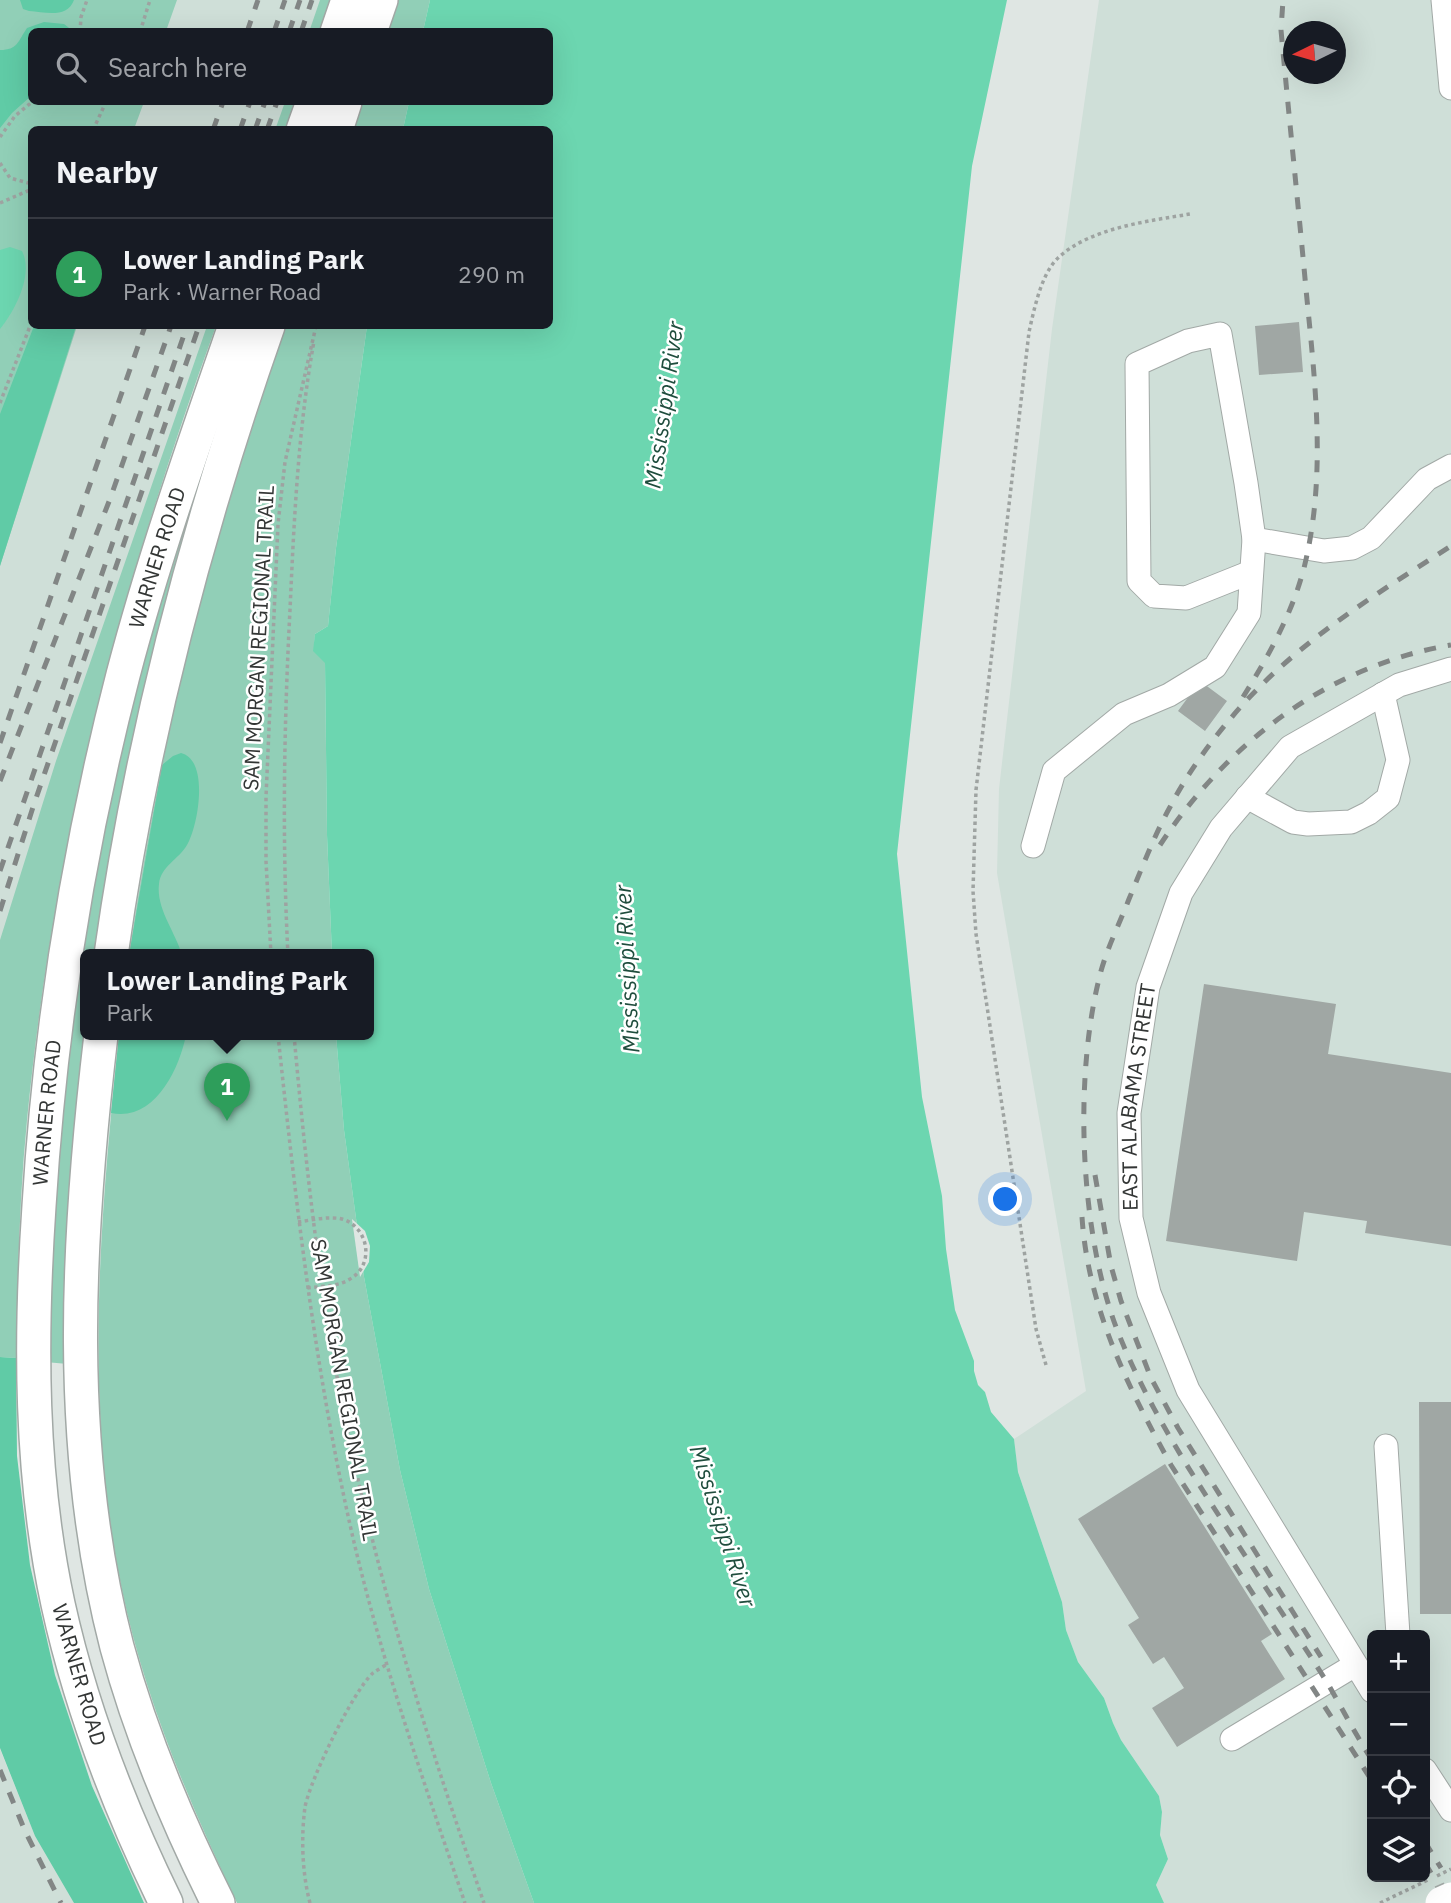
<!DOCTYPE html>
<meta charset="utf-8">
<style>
body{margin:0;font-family:"IBM Plex Sans",sans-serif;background:#20242c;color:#f1f3f6}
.controls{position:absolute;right:21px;bottom:21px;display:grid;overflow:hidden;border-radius:10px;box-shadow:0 7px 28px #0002}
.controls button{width:63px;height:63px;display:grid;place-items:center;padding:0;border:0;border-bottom:2px solid #363941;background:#171b24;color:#f1f3f6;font:35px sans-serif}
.compass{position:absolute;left:1283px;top:21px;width:63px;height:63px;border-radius:50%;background:#171b24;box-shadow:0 7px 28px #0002;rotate:265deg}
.you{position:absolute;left:1006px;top:1200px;width:24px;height:24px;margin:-18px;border:5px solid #fff;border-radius:50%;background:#1a73e8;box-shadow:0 0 0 10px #1a73e833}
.badge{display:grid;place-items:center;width:46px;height:46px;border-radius:50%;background:#c5a0d3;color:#fff;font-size:23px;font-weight:700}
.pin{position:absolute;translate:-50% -58px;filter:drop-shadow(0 2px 4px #0008)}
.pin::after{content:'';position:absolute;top:37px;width:24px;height:21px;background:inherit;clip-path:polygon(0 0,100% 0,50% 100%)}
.popup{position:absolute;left:80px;top:949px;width:294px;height:91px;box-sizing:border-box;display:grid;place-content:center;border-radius:10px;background:#171b24;filter:drop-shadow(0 2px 5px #0005);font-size:23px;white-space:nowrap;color:#9ea1a6}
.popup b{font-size:26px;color:#f1f3f6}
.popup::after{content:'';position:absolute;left:50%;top:100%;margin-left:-14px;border:14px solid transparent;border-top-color:#171b24}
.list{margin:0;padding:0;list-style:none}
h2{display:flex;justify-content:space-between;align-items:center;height:91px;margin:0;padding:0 28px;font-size:30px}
h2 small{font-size:23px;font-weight:400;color:#9ea1a6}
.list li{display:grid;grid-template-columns:46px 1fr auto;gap:21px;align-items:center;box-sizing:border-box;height:112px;padding:0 28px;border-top:2px solid #363941}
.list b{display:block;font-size:26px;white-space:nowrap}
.list p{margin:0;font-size:23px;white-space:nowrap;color:#9ea1a6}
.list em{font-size:23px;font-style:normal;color:#9ea1a6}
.icon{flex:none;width:38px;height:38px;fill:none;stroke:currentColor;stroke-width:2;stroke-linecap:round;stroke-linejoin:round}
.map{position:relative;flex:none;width:1451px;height:1903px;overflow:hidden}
.search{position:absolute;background:#171b24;box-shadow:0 7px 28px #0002;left:28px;top:28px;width:525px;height:77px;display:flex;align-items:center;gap:18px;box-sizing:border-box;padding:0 24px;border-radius:10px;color:#9ea1a6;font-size:26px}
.panel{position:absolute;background:#171b24;box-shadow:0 7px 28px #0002;left:28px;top:126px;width:525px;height:203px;border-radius:10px}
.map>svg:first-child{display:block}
</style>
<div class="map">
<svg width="1451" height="1903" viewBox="0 0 1451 1903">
<rect width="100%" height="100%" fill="#dfe6e3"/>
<!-- built -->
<path fill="#cfdfd8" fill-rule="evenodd" d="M 173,0 L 323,0 L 312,31 L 162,32 Z
M 1099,0 L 1451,0 L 1451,1903 L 1164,1903 L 1156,1885 L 1168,1859 L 1160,1835 L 1162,1812 L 1159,1796 L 1121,1740 L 1113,1723 L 1104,1698 L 1078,1662 L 1066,1630 L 1062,1602 L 1018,1472 L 1014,1439 L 1086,1391 L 997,873 L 999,789 L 1052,329 ZM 1294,32 L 1336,32 L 1336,74 L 1294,74 ZM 1372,1635 L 1425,1635 L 1425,1877 L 1372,1877 Z
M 138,102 L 288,102 L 278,129 L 128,130 Z
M 60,326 L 210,326 L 0,953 L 0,498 Z
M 0,1749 L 35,1836 L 76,1903 L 0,1903 Z"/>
<!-- green -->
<path fill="#91cfb7" d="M 0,0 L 177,0 L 166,31 L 32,32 L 32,102 L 144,102 L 134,129 L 32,130 L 32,326 L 77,326 L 0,566 Z
M 320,0 L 335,0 L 324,31 L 309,32 Z
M 394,0 L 430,0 L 423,31 L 383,32 Z
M 285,102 L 300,102 L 290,129 L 275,130 Z
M 359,102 L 409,102 L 403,129 L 349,130 Z
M 207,326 L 216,326 C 121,585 54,844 27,1120 C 19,1199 18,1279 16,1358 L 0,1357 L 0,940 L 56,761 Z
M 248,326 L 98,955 L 85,955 L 85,1035 L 68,1364 L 45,1362 L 54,1161 L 85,910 L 132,691 Z
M 286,326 L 367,326 L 336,548 L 328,626 L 315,634 L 314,651 L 325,662 L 327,835 L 332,955 L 129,955 C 146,842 167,731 195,621 C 222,521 253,423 286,326 Z
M 119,1035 L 336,1035 L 344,1130 L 364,1277 L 400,1470 L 429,1589 L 491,1783 L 534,1903 L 237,1903 C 189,1802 145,1700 122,1590 C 83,1407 100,1220 119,1035 Z"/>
<!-- forest -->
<path fill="#60cba6" d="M 20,0 L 74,0 C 67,19 45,12 29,11 L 23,9 Z
M 44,22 L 64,24 L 73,31 L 32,32 L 31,96 L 12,113 L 0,128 L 0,50 C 18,50 18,41 27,28 Z
M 34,326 L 76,326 L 0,566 L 0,414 Z
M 181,753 C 210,760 198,827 187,845 C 178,860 161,866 159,884 C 156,909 175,931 182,955 L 129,955 L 162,765 L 173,756 Z
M 119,1035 L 186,1035 C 179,1070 154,1122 111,1113 Z
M 0,1357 L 16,1358 L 17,1456 L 30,1565 L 55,1675 L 92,1786 L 144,1903 L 74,1903 L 35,1836 L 0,1748 Z"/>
<!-- water -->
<path fill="#6cd6b0" d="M 430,0 L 1007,0 L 972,166 L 897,854 L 922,1097 L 942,1196 L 946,1249 L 955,1310 L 974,1361 L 974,1371 L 978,1385 L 985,1392 L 991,1412 L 1014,1439 L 1018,1472 L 1062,1602 L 1066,1630 L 1078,1662 L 1104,1698 L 1113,1723 L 1121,1740 L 1159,1796 L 1162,1812 L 1160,1835 L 1168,1859 L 1156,1885 L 1164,1903 L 534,1903 L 491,1783 L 429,1589 L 400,1470 L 364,1277 L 344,1130 L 336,1035 L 369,1035 L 369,955 L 332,955 L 327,835 L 325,663 L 313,651 L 315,634 L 328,626 L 336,548 L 367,326 L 550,326 L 550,130 L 403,129 L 409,102 L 550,102 L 550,32 L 423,31 Z
M 10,247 L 22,251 C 34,274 15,311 0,329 L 0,250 Z"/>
<!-- pier -->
<path fill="#dfe6e3" d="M 352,1219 L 365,1231 L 370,1246 L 369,1262 L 360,1277 Z"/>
<!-- building -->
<path fill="#a0a7a4" d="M 1299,322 L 1303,372 L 1259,375 L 1255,326 Z
M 1200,681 L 1227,701 L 1205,731 L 1178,711 Z
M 1204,984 L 1336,1004 L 1328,1054 L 1451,1073 L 1451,1246 L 1365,1233 L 1367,1221 L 1304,1212 L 1297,1261 L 1166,1241 Z
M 1419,1402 L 1451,1402 L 1451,1614 L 1420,1614 Z
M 1165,1464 L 1272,1634 L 1261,1641 L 1285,1679 L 1177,1747 L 1152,1708 L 1184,1688 L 1164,1657 L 1153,1664 L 1128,1625 L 1139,1618 L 1078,1519 Z"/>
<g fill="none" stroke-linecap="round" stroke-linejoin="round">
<!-- minor casing -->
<g stroke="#a2a9a6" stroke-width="25">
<g id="minor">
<path d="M 1443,0 L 1451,88"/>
<path d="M 1254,539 L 1324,551 L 1352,548 L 1371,538 L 1427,479 L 1451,466"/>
<path d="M 1247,797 L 1293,822 L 1308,824 L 1351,822 L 1369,813 L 1388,798 L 1398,760 L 1383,694"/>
<path d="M 1033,846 L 1054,771 L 1124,714 L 1169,695 L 1215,667 L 1249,613 L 1254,539 L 1246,483 L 1220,334 L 1188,341 L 1137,364 L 1139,581 L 1154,596 L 1186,598 L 1251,572"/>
<path d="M 1386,1446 L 1398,1635"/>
<path id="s1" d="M 1372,1691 L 1188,1390 L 1149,1293 L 1131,1218 L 1129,1113 L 1148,987 L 1181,893 L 1221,828 L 1290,747 L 1399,685 L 1451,669"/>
<path d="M 1232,1739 L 1355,1665"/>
<path d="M 1425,1770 L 1451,1810"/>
</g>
</g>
<!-- highway casing -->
<g stroke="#a2a9a6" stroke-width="36">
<g id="highway">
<path d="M 337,32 L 348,0"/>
<path d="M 370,32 L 381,0"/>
<path d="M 303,130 L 313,102"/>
<path d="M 336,130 L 345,102"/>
<path d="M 111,955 C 141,740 196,531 268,326"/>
<path d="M 101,1035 C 77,1238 65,1447 117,1647 C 141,1736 177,1821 218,1903"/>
<path id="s2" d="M 166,1903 C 119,1807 81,1709 58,1604 C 30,1474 30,1339 39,1206 C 50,1027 78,849 123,675 C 154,557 195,441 235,326"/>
</g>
</g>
<!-- path -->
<path stroke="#9ea3a1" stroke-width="3.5" stroke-dasharray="3.5 3.5" stroke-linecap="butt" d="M 80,32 L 81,17 L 87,0
M 140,32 L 150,0
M 93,130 L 106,102
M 0,137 L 15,116 L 32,102
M 0,163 L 10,178 L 32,184
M 0,203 L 32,189
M 0,403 L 32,321
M 271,955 L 266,861 L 266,797 L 278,524 L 285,462 L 316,326
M 288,955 C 282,840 284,725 290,610 C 294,521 298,430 314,341
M 278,1035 C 296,1204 315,1372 353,1538 C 382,1662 424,1783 465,1903
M 294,1035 C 305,1157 318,1278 341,1398 C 374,1570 426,1738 484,1903
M 298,1222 C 312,1220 329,1216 342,1219 C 369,1227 375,1265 350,1279 C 338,1287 321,1286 307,1288
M 1046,1365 L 1036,1329 L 976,934 L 973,891 L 976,790 L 1029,332 C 1034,310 1041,274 1058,258 C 1089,228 1149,221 1190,214
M 310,1903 C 302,1873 301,1837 305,1807 C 310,1780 353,1691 373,1673 C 377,1670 383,1667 387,1664"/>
<!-- minor -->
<use href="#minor" stroke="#fff" stroke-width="23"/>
<!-- highway -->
<use href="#highway" stroke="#fff" stroke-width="33"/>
<!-- rail -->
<path stroke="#828685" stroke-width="5" stroke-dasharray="12 12" stroke-linecap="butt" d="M 247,32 L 258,0
M 274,32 L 285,0
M 289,32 L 300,0
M 301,32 L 312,0
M 213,130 L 223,102
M 240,130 L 250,102
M 255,130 L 265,102
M 267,130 L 277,102
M 1243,697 C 1268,657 1292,614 1304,568 C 1327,475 1315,383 1306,289 C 1298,203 1289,117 1281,30 L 1283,0
M 0,743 L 145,326
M 0,781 L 110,499 L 171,326
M 1160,845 C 1228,742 1328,666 1451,645
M 0,871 L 187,326
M 0,911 L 34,804 L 199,326
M 1095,1175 L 1111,1266 L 1121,1301 L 1151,1378 L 1178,1428 L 1321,1657
M 1082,1217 C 1088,1308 1128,1387 1171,1465 L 1372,1781
M 1372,1760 C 1355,1734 1341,1706 1325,1679 C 1302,1643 1278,1607 1255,1571 C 1204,1492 1150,1415 1116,1327 C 1080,1230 1074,1080 1099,979 C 1105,952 1119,925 1129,899 C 1142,868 1154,836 1170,807 C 1186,776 1208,745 1231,718 C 1291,646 1373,596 1451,546
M 0,1770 L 25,1831 L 61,1903
M 1425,1842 L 1441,1868
M 1425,1863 L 1431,1873"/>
<!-- highway-bridge casing -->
<g stroke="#a2a9a6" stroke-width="36" stroke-linecap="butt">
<path id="highway-bridge" d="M 1442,1903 L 1451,1899"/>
</g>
<!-- path-bridge -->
<path stroke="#9ea3a1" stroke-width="3.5" stroke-dasharray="3.5 3.5" stroke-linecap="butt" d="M 1437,1876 L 1451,1869
M 1380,1903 L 1430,1879"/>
<!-- highway-bridge -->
<use href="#highway-bridge" stroke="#fff" stroke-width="33"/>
</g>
<g text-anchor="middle" stroke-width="5" stroke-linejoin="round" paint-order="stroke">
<!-- street labels -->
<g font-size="21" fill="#333635" stroke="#fff">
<text dy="7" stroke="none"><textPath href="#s2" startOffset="1379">WARNER ROAD</textPath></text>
<text transform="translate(259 638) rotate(-87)" y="7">SAM MORGAN REGIONAL TRAIL</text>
<text dy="7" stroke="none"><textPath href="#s1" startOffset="656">EAST ALABAMA STREET</textPath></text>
<text dy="7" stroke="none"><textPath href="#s2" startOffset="812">WARNER ROAD</textPath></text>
<text transform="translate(344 1390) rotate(80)" y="7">SAM MORGAN REGIONAL TRAIL</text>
<text transform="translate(79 1675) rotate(74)" y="7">WARNER ROAD</text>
</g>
<!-- water labels -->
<g font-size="23" font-style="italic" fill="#1f4d3d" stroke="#fff">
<text transform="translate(664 405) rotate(-82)" y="8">Mississippi River</text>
<text transform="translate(627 969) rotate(-93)" y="8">Mississippi River</text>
<text transform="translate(723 1526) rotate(72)" y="8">Mississippi River</text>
</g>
</g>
</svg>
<div class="controls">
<button>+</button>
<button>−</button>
<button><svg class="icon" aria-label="locate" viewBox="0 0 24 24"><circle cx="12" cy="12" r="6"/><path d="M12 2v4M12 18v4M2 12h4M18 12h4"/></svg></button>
<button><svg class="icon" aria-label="layers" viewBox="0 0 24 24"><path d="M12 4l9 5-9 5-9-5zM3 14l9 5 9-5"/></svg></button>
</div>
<svg class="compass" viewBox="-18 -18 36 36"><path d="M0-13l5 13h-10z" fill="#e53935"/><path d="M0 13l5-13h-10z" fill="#9ea1a6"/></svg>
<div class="you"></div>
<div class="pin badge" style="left:227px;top:1121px;background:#2e9e5b">1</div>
<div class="popup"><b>Lower Landing Park</b>Park</div>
<div class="search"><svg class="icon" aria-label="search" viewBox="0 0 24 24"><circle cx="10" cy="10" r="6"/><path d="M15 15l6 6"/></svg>Search here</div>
<section class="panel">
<h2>Nearby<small></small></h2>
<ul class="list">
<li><span class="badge" style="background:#2e9e5b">1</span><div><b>Lower Landing Park</b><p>Park · Warner Road</p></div><em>290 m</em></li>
</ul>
</section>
</div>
